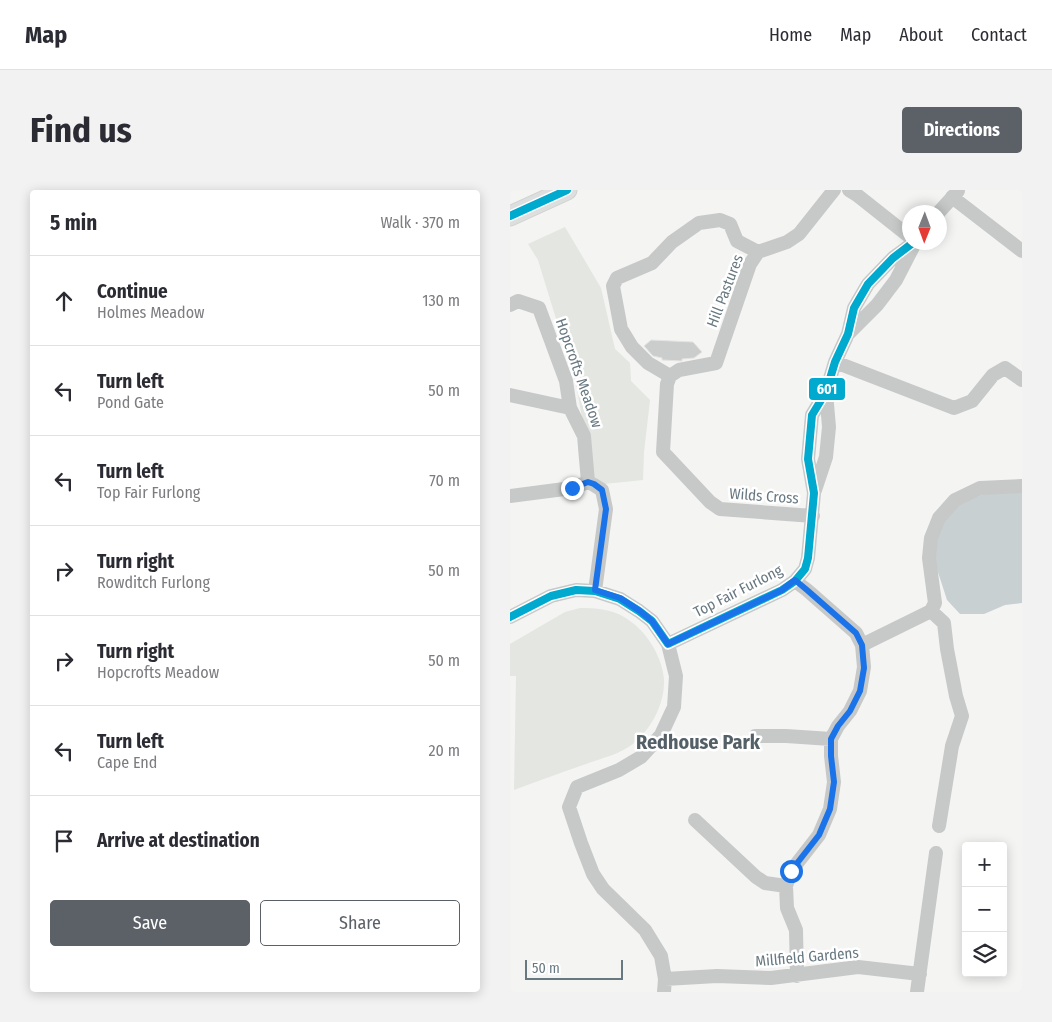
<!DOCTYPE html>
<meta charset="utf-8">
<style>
body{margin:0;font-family:"Fira Sans Condensed",sans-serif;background:#f2f2f3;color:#2b2b33}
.controls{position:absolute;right:15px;bottom:15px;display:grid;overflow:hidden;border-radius:5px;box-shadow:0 2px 12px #0003}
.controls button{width:45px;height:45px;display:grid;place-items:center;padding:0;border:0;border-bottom:1px solid #e1e1e2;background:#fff;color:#2b2b33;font:25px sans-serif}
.compass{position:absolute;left:392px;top:15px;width:45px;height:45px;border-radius:50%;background:#fff;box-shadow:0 2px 12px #0003;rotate:181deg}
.scale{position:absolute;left:15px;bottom:12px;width:98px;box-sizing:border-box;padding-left:5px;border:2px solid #677881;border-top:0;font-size:14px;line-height:18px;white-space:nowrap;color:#677881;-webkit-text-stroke:4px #fff;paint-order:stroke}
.stop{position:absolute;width:15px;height:15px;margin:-11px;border:4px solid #1a73e8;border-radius:50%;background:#fff}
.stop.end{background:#1a73e8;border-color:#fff;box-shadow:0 1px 5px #0008}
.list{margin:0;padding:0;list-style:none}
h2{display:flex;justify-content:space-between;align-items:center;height:65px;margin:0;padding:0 20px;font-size:21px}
h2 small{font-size:16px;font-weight:400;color:#7c7c81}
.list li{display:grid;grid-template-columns:32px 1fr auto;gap:15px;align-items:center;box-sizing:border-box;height:90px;padding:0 20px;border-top:1px solid #e1e1e2}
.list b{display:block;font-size:19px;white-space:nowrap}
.list p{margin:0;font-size:16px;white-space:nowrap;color:#7c7c81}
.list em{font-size:16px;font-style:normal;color:#7c7c81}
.actions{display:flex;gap:10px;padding:15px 20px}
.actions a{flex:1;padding:11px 0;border:1px solid #5c6168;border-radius:5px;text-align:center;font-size:18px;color:#5c6168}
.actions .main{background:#5c6168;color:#fff}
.icon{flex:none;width:28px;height:28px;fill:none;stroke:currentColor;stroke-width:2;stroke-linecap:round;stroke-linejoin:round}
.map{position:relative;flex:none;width:512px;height:802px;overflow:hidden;border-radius:5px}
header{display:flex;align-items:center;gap:30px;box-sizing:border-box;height:70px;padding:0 25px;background:#fff;border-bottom:1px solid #e1e1e2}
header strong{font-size:24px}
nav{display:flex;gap:28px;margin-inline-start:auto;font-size:18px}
.intro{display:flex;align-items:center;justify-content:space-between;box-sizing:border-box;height:120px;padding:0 30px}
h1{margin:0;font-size:35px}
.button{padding:12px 22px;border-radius:5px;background:#5c6168;color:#fff;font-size:18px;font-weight:700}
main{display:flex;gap:30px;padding:0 30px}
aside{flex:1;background:#fff;border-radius:5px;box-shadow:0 2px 12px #0003}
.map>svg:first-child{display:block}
</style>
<header>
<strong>Map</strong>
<nav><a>Home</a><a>Map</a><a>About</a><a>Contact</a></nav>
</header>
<div class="intro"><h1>Find us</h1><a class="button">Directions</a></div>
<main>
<aside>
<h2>5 min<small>Walk · 370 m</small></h2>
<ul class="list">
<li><svg class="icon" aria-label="ahead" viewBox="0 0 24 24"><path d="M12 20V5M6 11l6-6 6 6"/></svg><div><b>Continue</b><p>Holmes Meadow</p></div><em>130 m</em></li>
<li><svg class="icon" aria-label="left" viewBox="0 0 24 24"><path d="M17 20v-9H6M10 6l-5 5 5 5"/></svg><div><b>Turn left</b><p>Pond Gate</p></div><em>50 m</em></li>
<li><svg class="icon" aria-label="left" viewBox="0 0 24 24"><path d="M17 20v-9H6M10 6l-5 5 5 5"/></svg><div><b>Turn left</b><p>Top Fair Furlong</p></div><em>70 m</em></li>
<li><svg class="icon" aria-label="right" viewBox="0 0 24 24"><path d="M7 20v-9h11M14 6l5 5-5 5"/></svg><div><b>Turn right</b><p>Rowditch Furlong</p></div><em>50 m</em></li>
<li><svg class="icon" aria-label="right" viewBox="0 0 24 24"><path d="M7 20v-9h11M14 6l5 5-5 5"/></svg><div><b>Turn right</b><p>Hopcrofts Meadow</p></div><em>50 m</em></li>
<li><svg class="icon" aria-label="left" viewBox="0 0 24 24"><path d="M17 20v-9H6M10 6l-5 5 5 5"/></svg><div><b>Turn left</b><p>Cape End</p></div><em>20 m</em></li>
<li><svg class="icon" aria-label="arrive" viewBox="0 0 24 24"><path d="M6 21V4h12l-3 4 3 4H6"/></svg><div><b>Arrive at destination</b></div></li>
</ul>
<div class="actions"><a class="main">Save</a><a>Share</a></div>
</aside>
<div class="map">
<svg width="512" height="802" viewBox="0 0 512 802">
<rect width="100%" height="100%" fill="#f4f4f3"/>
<!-- green -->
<path fill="#e3e6e1" d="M 55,37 L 91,98 L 105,159 L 120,173 L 121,191 L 140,210 L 134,262 L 133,290 L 84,295 L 66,194 L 28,70 L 18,54 Z
M 70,418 C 85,418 101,419 114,427 C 135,439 152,465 154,489 C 155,513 142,538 124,553 C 111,564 92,568 76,574 C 52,582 28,591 4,600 L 6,486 L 0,486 L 0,454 L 55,422 Z"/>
<!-- water -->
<path fill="#c8d0d2" d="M 486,299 L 512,300 L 512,413 L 495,415 L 474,424 L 450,424 L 437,410 L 425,373 L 427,337 L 446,315 Z"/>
<!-- building -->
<path fill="#cbcccc" stroke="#e4e4e3" d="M 141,150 L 183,152 L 192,162 L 184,168 L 172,169 L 172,171 L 152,170 L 152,168 L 143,166 L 134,156 Z"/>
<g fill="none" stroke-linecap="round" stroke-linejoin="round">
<!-- secondary casing -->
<g stroke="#d0d1d1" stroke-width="21">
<path id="secondary" d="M 0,26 L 57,0"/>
</g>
<!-- street -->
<path stroke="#c7c9c9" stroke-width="14" d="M 339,0 L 347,5 L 400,47
M 442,7 L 512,61
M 429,22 L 448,1
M 0,115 L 8,111 L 29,118 L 56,191 L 60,218 L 74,246 L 78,292 L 84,295 L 92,300 L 96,319 L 85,401
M 338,144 L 367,115 L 386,90 L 404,55
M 325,172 L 444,218 L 462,211 L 483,185 L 495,178 L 512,190
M 160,186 L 138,173 L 122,157 L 111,139 L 103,96 L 107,88 L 142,73 L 162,52 L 189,33 L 210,30 L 220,34 L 227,51 L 248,62
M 160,186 L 169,180 L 206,173 L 240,74 L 248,62 L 277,52 L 289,44 L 324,0
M 160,186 L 157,194 L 153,262 L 200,312 L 210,319 L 303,326
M 0,205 L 60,218
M 305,300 L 316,267 L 319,237 L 316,202
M 0,306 L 62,298 L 78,292
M 285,391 L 297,400 L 346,443 L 352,455 L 421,421 L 425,413 L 419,368 L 421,348 L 429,328 L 445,310 L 470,298 L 512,296
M 421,421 L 434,433 L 437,459 L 446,506 L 452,526 L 442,556 L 429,636
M 0,427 L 41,406 L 66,400 L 85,401 L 110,409 L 129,421 L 142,431 L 158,454 L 166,486 L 164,517 L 151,545 L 131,567 L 109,580 L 67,597 L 59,617 L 71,653 L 83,684 L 93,699 L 135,740 L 151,766 L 155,789 L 154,802
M 158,454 L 272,400 L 285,391 L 295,379 L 298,368 L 304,303 L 298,269 L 302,225 L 316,202 L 325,172 L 338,144 L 344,118 L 358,94 L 383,68 L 405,52
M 245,546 L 276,546 L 321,549
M 185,630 L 246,687 L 255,693 L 276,696
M 287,786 L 286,740 L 277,718 L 276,696 L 281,681 L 309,645 L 320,619 L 324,592 L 321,566 L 321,549 L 328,536 L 340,521 L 350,501 L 354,477 L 352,455
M 155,789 L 207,786 L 261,788 L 348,777 L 410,784
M 407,802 L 426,663"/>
<!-- secondary -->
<use href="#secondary" stroke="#dddede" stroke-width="19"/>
<!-- bus-1 casing -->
<g stroke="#fff" stroke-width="11">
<path id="bus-1" d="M 0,26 L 57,0
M 0,427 L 41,406 L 66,400 L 85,401 L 110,409 L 129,421 L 142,431 L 158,454 L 272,400 L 285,391 L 295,379 L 298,368 L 304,303 L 298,269 L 302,225 L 316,202 L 325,172 L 338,144 L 344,118 L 358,94 L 383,68 L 404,52"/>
</g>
<!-- bus-1 -->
<use href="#bus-1" stroke="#00a9ce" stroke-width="8"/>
</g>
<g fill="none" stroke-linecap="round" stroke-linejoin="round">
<!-- route -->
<path stroke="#1a73e8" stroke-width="6" d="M 62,298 L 78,292 L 84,294 L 92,300 L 96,319 L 85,400 L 110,408 L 130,421 L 142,431 L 158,454 L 272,400 L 285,390 L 297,400 L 346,443 L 352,455 L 354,478 L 350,501 L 340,521 L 328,536 L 321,549 L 321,566 L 324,592 L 320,619 L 309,645 L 281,681"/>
</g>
<g text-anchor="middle" stroke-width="5" stroke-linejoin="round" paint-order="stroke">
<!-- street labels -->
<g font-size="15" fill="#677881" stroke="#fff">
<text transform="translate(215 101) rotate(-69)" y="5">Hill Pastures</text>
<text transform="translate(69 183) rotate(71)" y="5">Hopcrofts Meadow</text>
<text transform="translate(254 306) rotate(4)" y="5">Wilds Cross</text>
<text transform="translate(228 401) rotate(-27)" y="5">Top Fair Furlong</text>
<text transform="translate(297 767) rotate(-5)" y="5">Millfield Gardens</text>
</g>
<!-- district labels -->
<g font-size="20" font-weight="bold" fill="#546067" stroke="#fff">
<text x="188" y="559">Redhouse Park</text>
</g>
</g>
<rect stroke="#fff" stroke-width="2" x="298" y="187" width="38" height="24" rx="5" fill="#00a9ce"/>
<g font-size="14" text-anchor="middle" font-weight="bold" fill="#fff">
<text x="317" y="204">601</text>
</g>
</svg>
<div class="controls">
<button>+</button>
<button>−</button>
<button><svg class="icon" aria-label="layers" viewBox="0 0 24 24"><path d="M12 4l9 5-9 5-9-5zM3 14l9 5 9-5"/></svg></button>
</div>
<svg class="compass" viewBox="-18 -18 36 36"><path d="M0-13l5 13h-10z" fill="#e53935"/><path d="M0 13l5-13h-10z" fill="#7c7c81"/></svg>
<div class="scale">50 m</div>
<div class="stop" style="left:281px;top:681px"></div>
<div class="stop end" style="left:62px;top:298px"></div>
</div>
</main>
